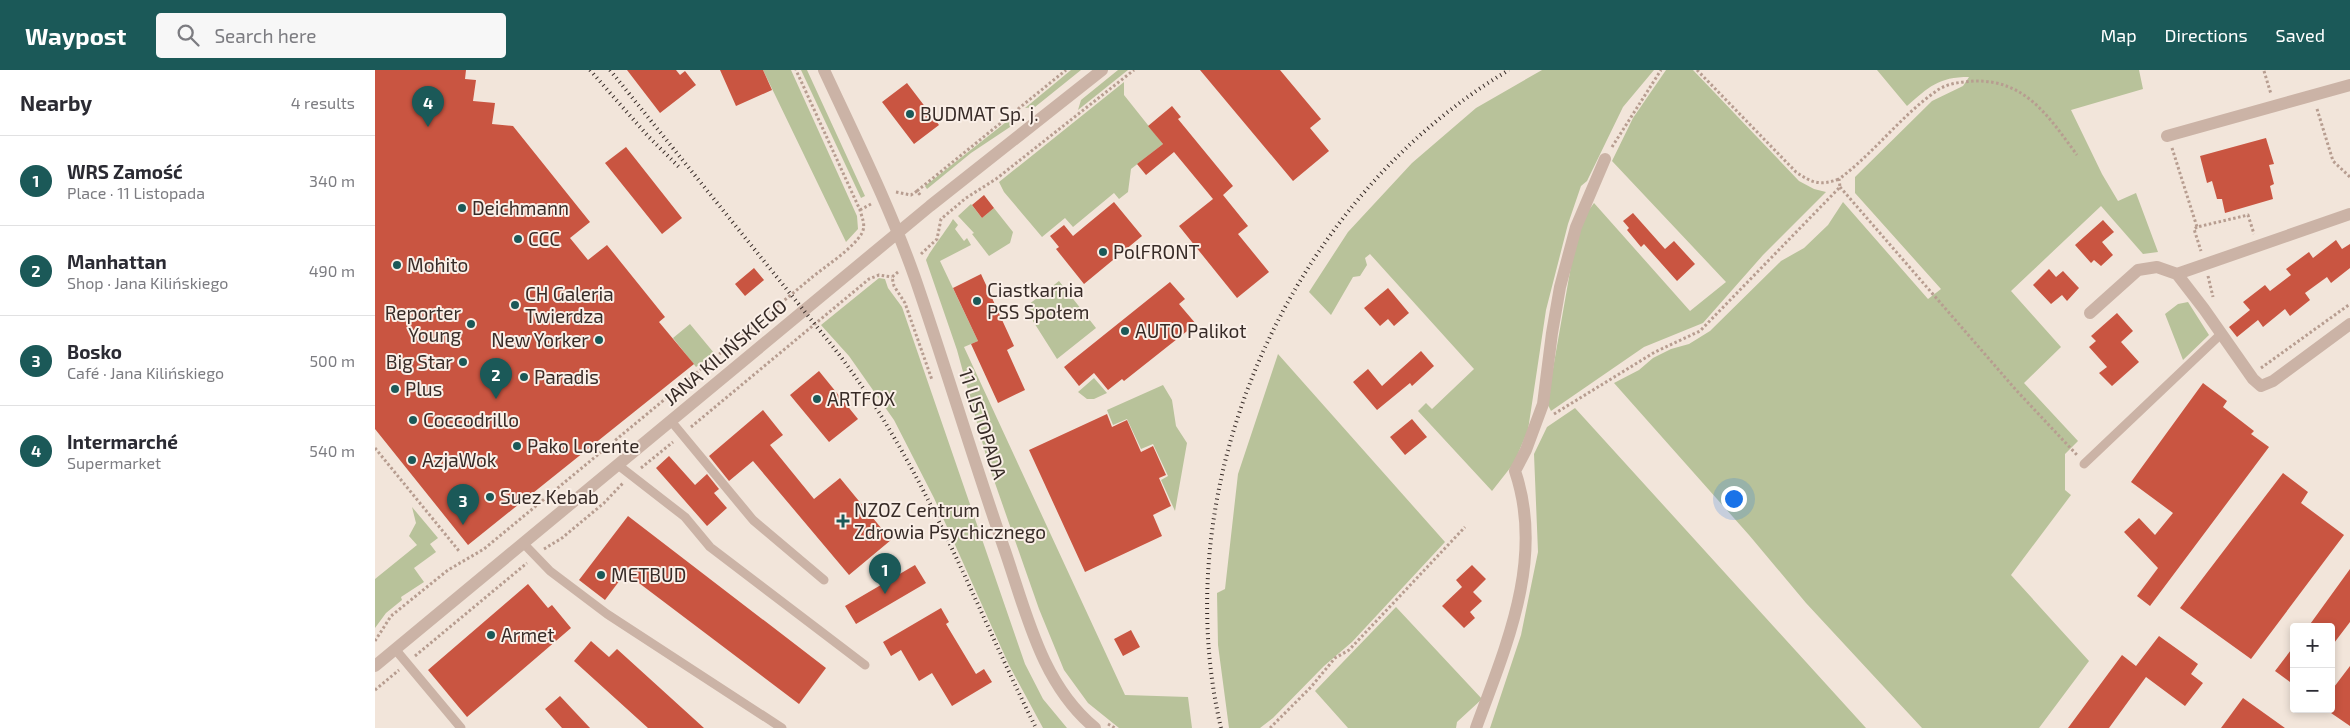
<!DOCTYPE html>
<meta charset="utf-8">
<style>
body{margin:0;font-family:"Exo 2",sans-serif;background:#f7f7f7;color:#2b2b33}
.controls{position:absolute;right:15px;bottom:15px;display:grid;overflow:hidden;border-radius:5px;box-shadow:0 2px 8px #0003}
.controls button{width:45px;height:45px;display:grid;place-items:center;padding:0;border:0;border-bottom:1px solid #e1e1e2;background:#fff;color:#2b2b33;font:25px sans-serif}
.you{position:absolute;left:1358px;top:428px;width:18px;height:18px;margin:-12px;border:4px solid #fff;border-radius:50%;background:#1a73e8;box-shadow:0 0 0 8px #1a73e833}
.badge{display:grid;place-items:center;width:32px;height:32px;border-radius:50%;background:#1b5958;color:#fff;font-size:16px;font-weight:700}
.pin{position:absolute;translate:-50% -41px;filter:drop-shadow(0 1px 2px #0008)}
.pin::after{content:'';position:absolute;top:26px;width:18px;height:15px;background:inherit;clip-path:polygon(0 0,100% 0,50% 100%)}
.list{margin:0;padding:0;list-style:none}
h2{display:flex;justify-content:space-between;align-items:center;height:65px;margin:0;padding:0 20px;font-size:21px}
h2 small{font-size:16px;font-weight:400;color:#7c7c81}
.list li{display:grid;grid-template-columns:32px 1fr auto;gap:15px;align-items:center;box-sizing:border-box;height:90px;padding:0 20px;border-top:1px solid #e1e1e2}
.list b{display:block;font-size:19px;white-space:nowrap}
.list p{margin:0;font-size:16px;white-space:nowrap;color:#7c7c81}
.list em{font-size:16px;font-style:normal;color:#7c7c81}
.icon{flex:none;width:28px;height:28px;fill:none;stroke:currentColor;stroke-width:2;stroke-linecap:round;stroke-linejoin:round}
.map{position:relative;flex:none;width:1975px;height:658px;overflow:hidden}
header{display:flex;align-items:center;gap:30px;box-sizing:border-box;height:70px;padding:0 25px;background:#1b5958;color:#fff}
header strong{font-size:24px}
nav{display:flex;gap:28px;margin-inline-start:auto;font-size:18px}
.search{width:350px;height:45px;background:#f7f7f7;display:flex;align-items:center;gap:12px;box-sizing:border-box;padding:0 18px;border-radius:5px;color:#7c7c81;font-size:19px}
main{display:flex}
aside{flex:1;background:#fff}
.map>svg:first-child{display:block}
</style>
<header>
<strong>Waypost</strong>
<div class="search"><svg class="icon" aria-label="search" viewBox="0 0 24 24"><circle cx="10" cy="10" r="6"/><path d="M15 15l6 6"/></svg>Search here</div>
<nav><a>Map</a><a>Directions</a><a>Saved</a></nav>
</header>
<main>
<aside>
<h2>Nearby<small>4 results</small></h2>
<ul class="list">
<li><span class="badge">1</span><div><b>WRS Zamość</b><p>Place · 11 Listopada</p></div><em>340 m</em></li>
<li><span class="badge">2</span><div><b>Manhattan</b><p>Shop · Jana Kilińskiego</p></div><em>490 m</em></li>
<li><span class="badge">3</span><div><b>Bosko</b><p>Café · Jana Kilińskiego</p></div><em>500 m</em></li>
<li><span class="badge">4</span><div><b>Intermarché</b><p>Supermarket</p></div><em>540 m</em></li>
</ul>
</aside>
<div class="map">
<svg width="1975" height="658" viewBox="0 0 1975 658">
<rect width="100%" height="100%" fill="#f2e5da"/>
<!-- green -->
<path fill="#b8c29a" d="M 388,0 L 416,0 L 482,146 L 483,159 L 471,172 Z
M 426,0 L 432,0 L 490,126 L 486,128 Z
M 696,0 L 706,0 L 660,37 L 650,38 Z
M 743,0 L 753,0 L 703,40 L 706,30 Z
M 1167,0 L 1279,0 L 1248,37 L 1212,111 L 1206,116 L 1193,154 L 1171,240 L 1153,360 L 1139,393 L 1117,421 L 1043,341 L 1051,333 L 1057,339 L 1099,299 L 995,184 L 990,188 L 992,195 L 985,206 L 978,207 L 956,245 L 934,222 L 973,162 L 1037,93 L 1101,38 Z
M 1291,0 L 1318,0 L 1424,111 L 1439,119 L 1451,122 L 1388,185 L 1328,253 L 1269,277 L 1176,341 L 1172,333 L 1200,173 L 1208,148 L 1219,133 L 1315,241 L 1351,212 L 1237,91 L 1258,48 Z
M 1502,0 L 1764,0 L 1768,19 L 1696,40 L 1727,104 L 1743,131 L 1761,123 L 1783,182 L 1768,184 L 1726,136 L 1636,221 L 1686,277 L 1649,313 L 1703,371 L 1690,384 L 1690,420 L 1696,425 L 1636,505 L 1714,591 L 1664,658 L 1547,658 L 1431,533 L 1374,465 L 1239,313 L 1264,300 L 1278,288 L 1296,279 L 1314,274 L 1335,261 L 1406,191 L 1429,178 L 1453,155 L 1468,132 L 1553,229 L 1566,219 L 1480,123 L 1480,107 L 1557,31 L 1588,16 L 1594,7 C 1563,7 1554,17 1532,36 Z
M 749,12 L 749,25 L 788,74 L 756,99 L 753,122 L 744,129 L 739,123 L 698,157 L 690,148 L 667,167 L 629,122 L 624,112 Z
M 640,45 L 638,55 L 596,83 L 552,119 L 550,116 Z
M 596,134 L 607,148 L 619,138 L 638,162 L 635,173 L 614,186 L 597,164 L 599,163 L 583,146 Z
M 578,149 L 583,155 L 580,159 L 589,171 L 592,168 L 596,175 L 565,191 L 603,271 L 589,277 L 750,625 L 813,627 L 817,658 L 744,658 L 713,633 L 689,600 L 664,539 L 613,393 L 582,280 L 551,190 C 553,184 573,158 578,149 Z
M 504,208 L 510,209 L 513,218 L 527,237 L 650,594 L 668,629 L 692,658 L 668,658 L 634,595 L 559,428 L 519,350 L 474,286 L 446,255 Z
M 684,211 L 721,258 L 682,289 L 651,240 L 653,235 Z
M 1813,232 L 1834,265 L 1808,290 L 1790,244 L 1803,234 Z
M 315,254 L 339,283 L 321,297 L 298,268 Z
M 903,284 L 1070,472 L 977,572 L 949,596 L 898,648 L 885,658 L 854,658 L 843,575 L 842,523 L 850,519 L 863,404 Z
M 719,308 L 732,323 L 719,329 L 712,329 L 703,322 Z
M 788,315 L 797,330 L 801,356 L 812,373 L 800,441 L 786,410 L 793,406 L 778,374 L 766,379 L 752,349 L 738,355 L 732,340 Z
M 1200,338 L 1491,658 L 1115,658 L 1146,565 L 1163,482 L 1159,384 L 1172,357 Z
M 37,437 L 63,468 L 55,474 L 61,482 L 39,498 L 49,512 L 26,527 L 27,530 L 11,543 L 0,558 L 0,509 L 42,475 L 34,466 L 41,453 Z
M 1021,537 L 1107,629 L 1082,652 L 1081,658 L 973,658 L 940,621 Z"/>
<!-- building -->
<path fill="#c95541" d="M 0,0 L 91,0 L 90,9 L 101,10 L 98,31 L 120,33 L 117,54 L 138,56 L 215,152 L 195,168 L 213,190 L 232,175 L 290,247 L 284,252 L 319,294 L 93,475 L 0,359 Z
M 252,0 L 301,0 L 305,5 L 310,1 L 321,15 L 285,43 Z
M 345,0 L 388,0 L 397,20 L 361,36 Z
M 825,0 L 905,0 L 946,49 L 935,58 L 954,81 L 918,111 Z
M 532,13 L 564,55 L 539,74 L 507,32 Z
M 797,36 L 806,47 L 803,49 L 858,116 L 848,125 L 873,156 L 863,164 L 894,202 L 862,228 L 804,156 L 838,129 L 799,82 L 771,105 L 762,94 L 788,74 L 773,56 Z
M 1891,68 L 1899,94 L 1894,95 L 1899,114 L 1895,116 L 1898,129 L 1850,143 L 1847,129 L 1842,129 L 1837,111 L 1832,113 L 1825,86 Z
M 251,77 L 307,148 L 287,164 L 230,93 Z
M 609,125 L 619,138 L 607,148 L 597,135 Z
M 739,132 L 767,166 L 709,214 L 681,179 L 684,177 L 675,166 L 689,155 L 698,166 Z
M 1258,143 L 1290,179 L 1299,171 L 1320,194 L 1302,211 L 1269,174 L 1266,177 L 1252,160 L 1254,158 L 1248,151 Z
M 1728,150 L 1739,162 L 1727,172 L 1738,185 L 1726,196 L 1719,190 L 1716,193 L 1700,175 Z
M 1961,170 L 1967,179 L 1975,174 L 1975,198 L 1956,213 L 1952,207 L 1930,223 L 1935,230 L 1915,246 L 1910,239 L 1888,257 L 1883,250 L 1862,267 L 1854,257 L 1875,240 L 1868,232 L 1890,215 L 1895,221 L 1916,205 L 1911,199 L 1934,182 L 1938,188 Z
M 379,198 L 389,210 L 370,226 L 360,214 Z
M 1674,199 L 1681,207 L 1688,201 L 1704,218 L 1692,231 L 1687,225 L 1676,234 L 1658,215 Z
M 606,204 L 639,276 L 632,280 L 650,320 L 623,333 L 596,274 L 603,271 L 578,218 Z
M 795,212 L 810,229 L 804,234 L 821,254 L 749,311 L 747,309 L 733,320 L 719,303 L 704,316 L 689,297 Z
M 1013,218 L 1034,243 L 1019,256 L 1013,249 L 1005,256 L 989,238 Z
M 1742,243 L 1758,261 L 1746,272 L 1764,292 L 1737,316 L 1724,303 L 1732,297 L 1714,277 L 1721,271 L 1716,266 Z
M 1046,281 L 1059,296 L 1037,316 L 1035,313 L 1002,340 L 978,312 L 993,299 L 1007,316 Z
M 444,301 L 483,349 L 454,372 L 415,325 Z
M 1828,313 L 1852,331 L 1848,337 L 1879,361 L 1876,364 L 1894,377 L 1775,536 L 1762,526 L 1783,498 L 1749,462 L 1764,448 L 1780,465 L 1798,443 L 1756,412 Z
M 388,340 L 408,365 L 395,375 L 439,429 L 465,408 L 516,470 L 474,505 L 378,391 L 354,411 L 334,386 Z
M 732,344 L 737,357 L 752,350 L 766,382 L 778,376 L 791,405 L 784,408 L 796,436 L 778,445 L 787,466 L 710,502 L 654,380 Z
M 1037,349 L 1052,367 L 1030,385 L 1015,367 Z
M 294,386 L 320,415 L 332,404 L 344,419 L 339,423 L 352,438 L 332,456 L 281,398 Z
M 1908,403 L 1933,422 L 1926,433 L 1969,465 L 1876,589 L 1805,538 Z
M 253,446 L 451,598 L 424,634 L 256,507 L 253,509 L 248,506 L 230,530 L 204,510 Z
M 540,495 L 551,513 L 481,554 L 470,536 Z
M 1097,495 L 1111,509 L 1098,522 L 1107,531 L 1095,542 L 1100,548 L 1089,558 L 1067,536 L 1087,517 L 1081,510 Z
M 1975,499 L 1975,552 L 1956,577 L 1956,557 L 1933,557 Z
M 153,514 L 173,538 L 177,535 L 196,558 L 92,647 L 53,600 Z
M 566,538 L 574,552 L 571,554 L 601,604 L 609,599 L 617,612 L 577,636 L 557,603 L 544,611 L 526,580 L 516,586 L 508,572 Z
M 756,560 L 765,577 L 748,586 L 739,569 Z
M 1784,566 L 1823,594 L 1816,604 L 1828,613 L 1810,636 L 1771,607 L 1734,658 L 1693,658 L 1747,585 L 1761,596 Z
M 216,571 L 234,587 L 242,579 L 329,658 L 273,658 L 199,591 Z
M 1919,576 L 1919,615 L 1900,601 Z
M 1975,596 L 1975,656 L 1956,643 L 1956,621 Z
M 185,626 L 215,658 L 187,658 L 170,639 Z
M 1868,628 L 1910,658 L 1846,658 Z"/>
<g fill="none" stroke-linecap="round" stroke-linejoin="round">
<!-- path -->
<path stroke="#b79d90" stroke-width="3" stroke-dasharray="2.5 2.5" stroke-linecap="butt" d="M 1322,0 L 1421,102 C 1437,113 1445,116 1464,109
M 1889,1 L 1896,24
M 1942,39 L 1958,91 L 1975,107
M 1237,77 L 1286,0
M 1797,78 L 1822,157 L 1873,145 L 1879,164
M 1465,117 L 1641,320 L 1702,385
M 542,121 L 691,0
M 521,122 L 536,125 L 542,121 L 546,126
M 485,140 L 496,134
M 1822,157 L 1819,159 L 1826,181
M 546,184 L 562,169 L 566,149 L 591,128 L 621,109 L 759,0
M 523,202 L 517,207 L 519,216 L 530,233 L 557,310
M 1833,206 L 1838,227
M 1886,298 L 1975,234
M 1179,344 L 1280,282 L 1325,261 L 1465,117 L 1464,109 C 1499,83 1526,46 1560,22 C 1571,13 1586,12 1600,11 C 1651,10 1674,47 1702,85
M 316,357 L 494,209 L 504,205 L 517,207
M 0,378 L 84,481
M 266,398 L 298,372
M 169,479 L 187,468 L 229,433 L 248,413
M 0,571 L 16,546 L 73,500 L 109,479 L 435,209 C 449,197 478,179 487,163 C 491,155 487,148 485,140 L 421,0
M 40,586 L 152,493
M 0,620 L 24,600
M 733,654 L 740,658
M 895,658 L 936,617 L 960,588 L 974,580 L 1090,457"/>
<!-- service -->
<path stroke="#cbb3a6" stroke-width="9" d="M 296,351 L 378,450 L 449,510
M 1709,394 L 1846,264
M 243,395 L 310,447 L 335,477 L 490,595
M 148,473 L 175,501 L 232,544 L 407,658
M 20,579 L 86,658"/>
<!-- minor -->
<path stroke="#cbb3a6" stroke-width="12" d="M 1792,66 L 1975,15
M 1802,204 L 1975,144
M 1715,243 L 1763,200 L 1782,197 L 1802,204 L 1829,239 L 1878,309 L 1886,316 L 1898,311 L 1975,254
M 1101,658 C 1131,576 1170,489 1140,401 L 1151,380 L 1168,334 L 1177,263 L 1185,217 L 1201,157 L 1230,89"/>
<!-- tertiary -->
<path stroke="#cbb3a6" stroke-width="12" d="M 449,0 C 481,69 515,137 540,208 C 571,298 598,389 629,478 C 651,541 666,614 720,658
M 0,596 L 555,136 L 727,0"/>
<!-- rail -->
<path stroke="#372b27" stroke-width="4" stroke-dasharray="1 4" stroke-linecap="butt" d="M 215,0 L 272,65 L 306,99
M 235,0 L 459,278 C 548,392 597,530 661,658
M 846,658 C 788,411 917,128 1134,0"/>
</g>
<!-- markers -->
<g fill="#1b5958" stroke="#faefe7" stroke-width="2">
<circle cx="535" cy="44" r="5"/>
<circle cx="87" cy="138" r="5"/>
<circle cx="143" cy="169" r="5"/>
<circle cx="728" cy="182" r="5"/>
<circle cx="22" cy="195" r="5"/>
<circle cx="602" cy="231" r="5"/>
<circle cx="140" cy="235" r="5"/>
<circle cx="96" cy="254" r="5"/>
<circle cx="750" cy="261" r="5"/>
<circle cx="224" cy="270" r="5"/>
<circle cx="88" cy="292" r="5"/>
<circle cx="149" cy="307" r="5"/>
<circle cx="20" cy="319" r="5"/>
<circle cx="442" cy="329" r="5"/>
<circle cx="38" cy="350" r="5"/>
<circle cx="142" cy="376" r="5"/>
<circle cx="37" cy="390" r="5"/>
<circle cx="115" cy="427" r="5"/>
<path d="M465.5 443.5h5v5h5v5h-5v5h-5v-5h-5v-5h5z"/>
<circle cx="226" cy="505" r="5"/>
<circle cx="116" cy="565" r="5"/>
</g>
<g text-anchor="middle" stroke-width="4" stroke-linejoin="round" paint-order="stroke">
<!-- poi labels -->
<g font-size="19" fill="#372b27" stroke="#faefe7" text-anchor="start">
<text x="545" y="51">BUDMAT Sp. j.</text>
<text x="97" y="145">Deichmann</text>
<text x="153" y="176">CCC</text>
<text x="738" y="189">PolFRONT</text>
<text x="32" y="202">Mohito</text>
<text x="612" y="227">Ciastkarnia<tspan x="612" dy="22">PSS Społem</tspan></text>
<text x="150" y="231">CH Galeria<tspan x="150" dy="22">Twierdza</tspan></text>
<text x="86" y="250" text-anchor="end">Reporter<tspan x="86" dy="22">Young</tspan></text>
<text x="760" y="268">AUTO Palikot</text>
<text x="214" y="277" text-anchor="end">New Yorker</text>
<text x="78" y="299" text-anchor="end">Big Star</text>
<text x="159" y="314">Paradis</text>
<text x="30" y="326">Plus</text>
<text x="452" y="336">ARTFOX</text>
<text x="48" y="357">Coccodrillo</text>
<text x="152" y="383">Pako Lorente</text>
<text x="47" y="397">AzjaWok</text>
<text x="125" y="434">Suez Kebab</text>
<text x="479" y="447">NZOZ Centrum<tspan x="479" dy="22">Zdrowia Psychicznego</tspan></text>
<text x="236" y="512">METBUD</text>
<text x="126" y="572">Armet</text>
</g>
<!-- street labels -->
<g font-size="19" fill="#372b27" stroke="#faefe7">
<text transform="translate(350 282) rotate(-40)" y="7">JANA KILIŃSKIEGO</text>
<text transform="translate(608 354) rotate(72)" y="7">11 LISTOPADA</text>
</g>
</g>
</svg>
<div class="controls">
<button>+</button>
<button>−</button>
</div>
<div class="you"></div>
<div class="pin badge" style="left:510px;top:524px">1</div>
<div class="pin badge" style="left:121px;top:329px">2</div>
<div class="pin badge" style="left:88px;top:455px">3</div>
<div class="pin badge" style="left:53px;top:57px">4</div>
</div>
</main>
